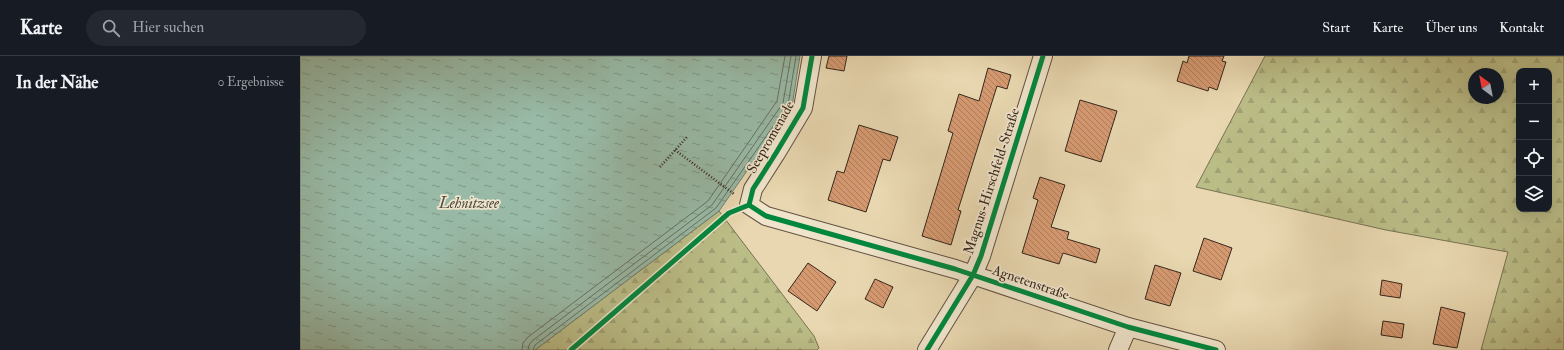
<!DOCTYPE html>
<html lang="de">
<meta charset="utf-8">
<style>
body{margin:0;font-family:"IM FELL Double Pica",serif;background:#242831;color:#f1f3f6}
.controls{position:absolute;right:12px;top:12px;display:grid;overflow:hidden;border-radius:8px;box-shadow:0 4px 16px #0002}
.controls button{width:36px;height:36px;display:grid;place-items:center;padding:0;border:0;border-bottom:1px solid #363941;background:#171b24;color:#f1f3f6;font:20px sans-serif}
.compass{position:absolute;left:1168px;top:12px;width:36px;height:36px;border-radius:50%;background:#171b24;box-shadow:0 4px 16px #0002;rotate:328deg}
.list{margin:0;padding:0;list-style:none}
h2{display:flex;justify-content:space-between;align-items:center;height:52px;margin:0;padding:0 16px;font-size:17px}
h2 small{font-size:13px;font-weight:400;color:#9ea1a6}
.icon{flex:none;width:22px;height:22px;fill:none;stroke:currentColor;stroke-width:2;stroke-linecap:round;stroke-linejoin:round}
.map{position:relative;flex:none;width:1264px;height:294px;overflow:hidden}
header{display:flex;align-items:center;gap:24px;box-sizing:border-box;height:56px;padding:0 20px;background:#171b24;border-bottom:1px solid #363941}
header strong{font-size:19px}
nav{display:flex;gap:22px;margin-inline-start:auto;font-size:14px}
.search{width:280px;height:36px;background:#242831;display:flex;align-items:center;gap:10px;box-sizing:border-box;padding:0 14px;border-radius:22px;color:#9ea1a6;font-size:15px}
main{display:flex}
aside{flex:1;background:#171b24}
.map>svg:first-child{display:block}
</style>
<header>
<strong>Karte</strong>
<div class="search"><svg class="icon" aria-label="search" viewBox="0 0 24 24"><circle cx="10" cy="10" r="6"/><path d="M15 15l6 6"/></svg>Hier suchen</div>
<nav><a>Start</a><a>Karte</a><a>Über uns</a><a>Kontakt</a></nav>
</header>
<main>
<aside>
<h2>In der Nähe<small>0 Ergebnisse</small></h2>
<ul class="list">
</ul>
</aside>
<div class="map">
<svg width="1264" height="294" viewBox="0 0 1264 294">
<defs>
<pattern id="forest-firs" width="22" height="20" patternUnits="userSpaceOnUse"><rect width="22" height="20" fill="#bbbd87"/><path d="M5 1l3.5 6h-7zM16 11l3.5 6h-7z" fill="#a1a274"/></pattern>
<pattern id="water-ripples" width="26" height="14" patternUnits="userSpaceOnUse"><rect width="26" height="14" fill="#98baa7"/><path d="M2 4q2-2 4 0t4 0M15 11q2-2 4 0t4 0" fill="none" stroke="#7d9787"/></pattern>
<pattern id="building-back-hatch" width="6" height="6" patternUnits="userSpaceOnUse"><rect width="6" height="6" fill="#d59970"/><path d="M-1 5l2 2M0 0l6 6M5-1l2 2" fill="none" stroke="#ae7d5b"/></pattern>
</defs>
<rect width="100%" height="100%" fill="#e8d7b0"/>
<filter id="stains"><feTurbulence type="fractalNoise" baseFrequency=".005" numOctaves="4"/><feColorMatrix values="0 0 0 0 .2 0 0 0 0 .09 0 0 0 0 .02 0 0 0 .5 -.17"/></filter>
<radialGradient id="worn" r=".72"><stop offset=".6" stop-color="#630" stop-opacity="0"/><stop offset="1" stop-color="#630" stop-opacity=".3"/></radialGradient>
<!-- forest -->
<path fill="url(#forest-firs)" stroke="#787252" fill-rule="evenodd" d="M 965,0 L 1264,0 L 1264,294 L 1181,294 L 1208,196 L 1086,174 L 896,131 ZM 1219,15 L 1249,15 L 1249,153 L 1219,153 ZM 1174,18 L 1198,18 L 1198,42 L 1174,42 Z
M 419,155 L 514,280 L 519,292 L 517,294 L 235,294 Z"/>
<!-- water -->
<path fill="url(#water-ripples)" stroke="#717f70" d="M 0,0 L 500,0 L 492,50 L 419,155 L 235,294 L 0,294 Z"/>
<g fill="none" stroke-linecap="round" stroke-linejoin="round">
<!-- shore -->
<path stroke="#677062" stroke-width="1" d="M 222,294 L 223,287 L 228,281 L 408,145 L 477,45 L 485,0
M 228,294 L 229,289 L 232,285 L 412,149 L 483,47 L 491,0
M 233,294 L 235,289 L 416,152 L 488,49 L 496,0"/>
</g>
<!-- building -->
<path fill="url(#building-back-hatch)" stroke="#36261d" d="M 529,0 L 547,0 L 544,15 L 526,12 Z
M 889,0 L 924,0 L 922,5 L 926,6 L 917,34 L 909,31 L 908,35 L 877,25 L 883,5 L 887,7 Z
M 688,12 L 711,19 L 707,33 L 697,30 L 658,154 L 661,155 L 651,189 L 622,180 L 653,77 L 648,75 L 659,38 L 679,45 Z
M 780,44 L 817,55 L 801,106 L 765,95 Z
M 559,69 L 598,81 L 590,105 L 583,103 L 566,156 L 528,144 L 537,115 L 544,117 Z
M 740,121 L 765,129 L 751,171 L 769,176 L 767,183 L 800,193 L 796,207 L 763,197 L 759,208 L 722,197 L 738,144 L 733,142 Z
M 904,182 L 932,192 L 921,224 L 893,215 Z
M 508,207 L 536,226 L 517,255 L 488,235 Z
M 855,209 L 881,217 L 870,250 L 845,243 Z
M 575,223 L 593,231 L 583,252 L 565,243 Z
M 1082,224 L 1102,228 L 1100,242 L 1080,239 Z
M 1141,251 L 1165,257 L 1157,292 L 1133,288 Z
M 1083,265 L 1104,268 L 1102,282 L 1081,279 Z"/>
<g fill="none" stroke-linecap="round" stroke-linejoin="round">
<!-- minor casing -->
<g stroke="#625242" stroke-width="20">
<path id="minor" d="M 512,0 L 503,52 L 476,97 L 453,133 L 449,149 L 466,160 L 655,213 L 828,271 L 916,294
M 627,294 L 673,219 L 681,200 L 743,0
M 818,294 L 828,271"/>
</g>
<!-- path -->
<path stroke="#36261d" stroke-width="2.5" stroke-dasharray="1 2" stroke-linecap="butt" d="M 375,94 L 434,138
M 360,111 L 387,81"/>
<!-- minor -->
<use href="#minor" stroke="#f0e5cc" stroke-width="18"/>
<!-- cycleway casing -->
<g stroke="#f0e5cc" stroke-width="8">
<path id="cycleway" d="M 449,149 L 466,160 L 655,213 L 828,271 L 916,294
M 449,149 L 453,133 L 476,97 L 503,52 L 512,0
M 271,294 L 429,157 L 449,149
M 627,294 L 673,219 L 681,200 L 743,0"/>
</g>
<!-- cycleway -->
<use href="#cycleway" stroke="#00873e" stroke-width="5"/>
</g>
<g text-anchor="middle" stroke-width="3.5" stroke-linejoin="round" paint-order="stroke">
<!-- street labels -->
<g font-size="14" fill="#36261d" stroke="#f0e5cc">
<text transform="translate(470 81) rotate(-60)" y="5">Seepromenade</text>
<text transform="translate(691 125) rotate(-72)" y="5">Magnus-Hirschfeld-Straße</text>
<text transform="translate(731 226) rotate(19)" y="5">Agnetenstraße</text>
</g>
<!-- water labels -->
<g font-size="15" font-style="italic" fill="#4e4b40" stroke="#f0e5cc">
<text x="169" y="152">Lehnitzsee</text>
</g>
</g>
<rect width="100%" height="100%" filter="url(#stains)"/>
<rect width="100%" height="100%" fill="url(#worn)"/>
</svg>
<div class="controls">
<button>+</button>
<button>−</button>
<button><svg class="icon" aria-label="locate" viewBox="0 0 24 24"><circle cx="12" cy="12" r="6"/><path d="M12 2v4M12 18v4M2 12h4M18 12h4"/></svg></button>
<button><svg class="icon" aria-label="layers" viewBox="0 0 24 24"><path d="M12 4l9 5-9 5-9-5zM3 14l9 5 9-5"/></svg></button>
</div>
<svg class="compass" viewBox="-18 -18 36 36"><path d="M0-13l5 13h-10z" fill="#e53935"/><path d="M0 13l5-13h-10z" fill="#9ea1a6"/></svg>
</div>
</main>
